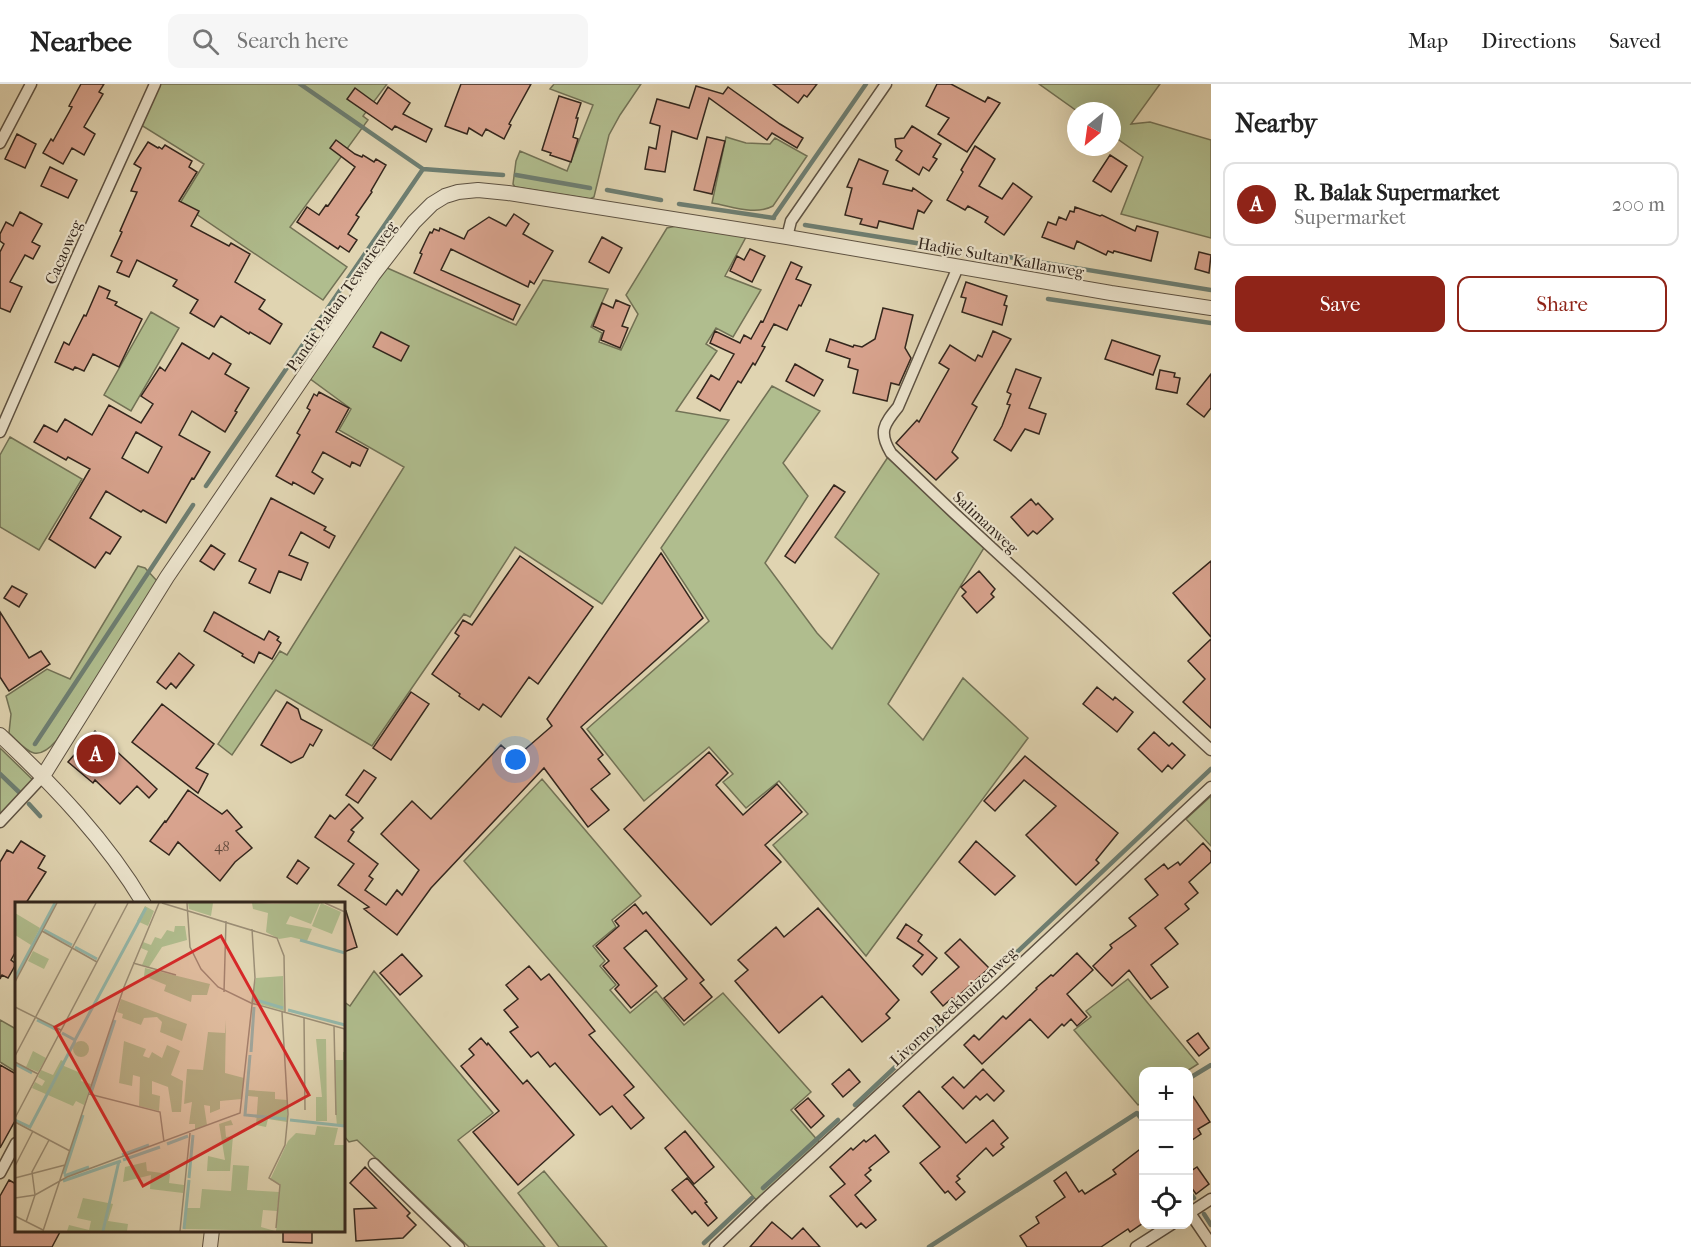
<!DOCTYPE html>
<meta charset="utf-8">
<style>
body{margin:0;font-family:"IM FELL French Canon",serif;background:#f6f6f6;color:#222}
.controls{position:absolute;right:18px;bottom:18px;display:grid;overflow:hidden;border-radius:12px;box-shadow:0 6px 24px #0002}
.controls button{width:54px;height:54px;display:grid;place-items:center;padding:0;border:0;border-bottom:2px solid #e0e0e0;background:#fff;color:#222;font:30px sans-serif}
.compass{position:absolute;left:1067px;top:18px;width:54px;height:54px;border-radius:50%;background:#fff;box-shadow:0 6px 24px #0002;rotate:209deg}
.you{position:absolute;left:516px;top:676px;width:21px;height:21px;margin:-15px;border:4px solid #fff;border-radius:50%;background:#1a73e8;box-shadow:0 0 0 9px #1a73e833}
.badge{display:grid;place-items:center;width:39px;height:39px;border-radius:50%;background:#8f2418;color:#fff;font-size:20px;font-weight:700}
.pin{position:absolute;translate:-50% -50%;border:3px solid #fff;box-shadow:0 2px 6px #0006}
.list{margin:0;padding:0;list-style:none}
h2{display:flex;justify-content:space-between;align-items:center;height:78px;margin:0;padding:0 24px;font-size:26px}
h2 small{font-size:20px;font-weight:400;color:#767676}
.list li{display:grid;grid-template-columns:39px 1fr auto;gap:18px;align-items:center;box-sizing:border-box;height:84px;margin:0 12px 12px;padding:0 12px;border:2px solid #e0e0e0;border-radius:12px}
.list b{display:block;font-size:22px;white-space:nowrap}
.list p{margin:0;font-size:20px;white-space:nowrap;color:#767676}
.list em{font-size:20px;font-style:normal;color:#767676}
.actions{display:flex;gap:12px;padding:18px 24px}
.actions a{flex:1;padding:14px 0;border:2px solid #8f2418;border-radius:12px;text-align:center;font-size:21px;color:#8f2418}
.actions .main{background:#8f2418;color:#fff}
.icon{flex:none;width:33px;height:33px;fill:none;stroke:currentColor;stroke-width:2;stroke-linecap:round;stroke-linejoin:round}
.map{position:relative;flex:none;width:1211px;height:1163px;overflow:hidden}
header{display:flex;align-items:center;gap:36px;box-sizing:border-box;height:84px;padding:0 30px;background:#fff;border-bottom:2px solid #e0e0e0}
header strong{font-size:28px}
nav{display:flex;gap:33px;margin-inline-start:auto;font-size:21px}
.search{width:420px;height:54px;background:#f6f6f6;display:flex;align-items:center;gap:15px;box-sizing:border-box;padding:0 21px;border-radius:12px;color:#767676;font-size:22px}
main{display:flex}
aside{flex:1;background:#fff}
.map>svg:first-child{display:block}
</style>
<header>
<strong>Nearbee</strong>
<div class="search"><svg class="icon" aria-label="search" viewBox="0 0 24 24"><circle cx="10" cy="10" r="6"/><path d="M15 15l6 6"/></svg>Search here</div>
<nav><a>Map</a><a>Directions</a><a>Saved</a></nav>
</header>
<main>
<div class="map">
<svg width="1211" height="1163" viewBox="0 0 1211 1163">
<rect width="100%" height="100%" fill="#e0d4b1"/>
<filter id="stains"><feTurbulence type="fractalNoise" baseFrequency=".00333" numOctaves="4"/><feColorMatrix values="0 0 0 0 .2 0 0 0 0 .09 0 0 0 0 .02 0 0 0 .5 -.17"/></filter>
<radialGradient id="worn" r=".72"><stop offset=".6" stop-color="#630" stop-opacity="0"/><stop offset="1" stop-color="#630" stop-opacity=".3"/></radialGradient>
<!-- green -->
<path fill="#b0bd8e" stroke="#727256" stroke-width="1.5" d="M 160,0 L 387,0 L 363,32 L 368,36 L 290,143 L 347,183 L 323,216 L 180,119 L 204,80 L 141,41 Z
M 554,0 L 641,0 L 620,31 L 609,51 L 594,113 L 590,115 L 515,103 L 513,100 L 516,77 L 520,67 L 567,87 L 593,21 L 550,5 Z
M 1039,0 L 1160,0 L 1131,40 L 1150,38 L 1211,56 L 1211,154 L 1121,130 L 1143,73 L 1112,51 L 1112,27 L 1077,27 Z
M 726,53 L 746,59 L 770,60 L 775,54 L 807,72 L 773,122 C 755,132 731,122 712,119 Z
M 676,142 L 746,153 L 725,192 L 761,206 L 733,253 L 716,244 L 706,260 L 717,267 L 676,327 L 729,336 L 602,520 L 515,463 L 470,533 L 464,530 L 451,547 L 372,662 L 276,606 L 232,671 L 218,660 L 280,567 L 287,571 L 404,383 L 339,346 L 351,325 L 309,294 L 385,183 L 516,241 L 543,196 L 608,205 L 591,243 L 602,249 L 599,258 L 621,266 L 638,230 L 626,211 L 667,144 Z
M 151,228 L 179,244 L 131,327 L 104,311 Z
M 772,302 L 820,327 L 783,379 L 808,412 L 765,479 L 817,549 L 832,565 L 879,490 L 835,453 L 888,373 L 984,464 L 888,620 L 923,656 L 963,594 L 1028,654 L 866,872 L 773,761 L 808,730 L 779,697 L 746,724 L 723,698 L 733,690 L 709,663 L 644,717 L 587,645 L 709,537 L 661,464 Z
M 10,353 L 82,395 L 39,466 L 0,443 L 0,371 Z
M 138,482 L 145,484 L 158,498 L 56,657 C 35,681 26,665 9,649 L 11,630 L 6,612 L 47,585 L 70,595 Z
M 0,664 L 35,698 L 0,733 Z
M 542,695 L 641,812 L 612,836 L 616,843 L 593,862 L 605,877 L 600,882 L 616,901 L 610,906 L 630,929 L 656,907 L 684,941 L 723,909 L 811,1008 L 791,1026 L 820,1059 L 757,1117 L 464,777 Z
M 1211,712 L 1211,762 L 1186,735 Z
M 374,887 L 493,1029 L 458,1056 L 545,1163 L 469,1163 L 357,1056 L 349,1058 L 344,1052 L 344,918 L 350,922 Z
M 1128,895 L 1198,980 L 1187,987 L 1144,988 L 1143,1017 L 1138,1021 L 1074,946 L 1091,933 L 1086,927 Z
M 0,936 L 16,945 L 16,988 L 0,978 Z
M 544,1087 L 607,1163 L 559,1163 L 518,1109 Z"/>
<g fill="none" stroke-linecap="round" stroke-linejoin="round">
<!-- stream -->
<path stroke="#6d7e72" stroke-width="4.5" d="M 423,85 L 503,91
M 516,91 L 590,104
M 607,106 L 661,116
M 679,120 L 774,134
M 773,134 L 866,0
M 805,141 L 947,164
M 996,171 L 1211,206
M 1048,215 L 1211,239
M 206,402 L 423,85 L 300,0
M 35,660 L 193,421
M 0,690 L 22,711
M 29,720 L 40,732
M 1188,995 L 1211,981
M 855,1021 L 1211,685
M 763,1104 L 838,1036
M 1188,1106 L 1194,1114
M 1204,1130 L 1211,1141
M 704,1159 L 752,1114
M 929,1163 L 1137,1029 L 1144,1038"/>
</g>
<!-- building -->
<path fill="#d8a38e" stroke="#33261d" stroke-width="1.5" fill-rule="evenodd" d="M 81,0 L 104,0 L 99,8 L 103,10 L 84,43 L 95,50 L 84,71 L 72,64 L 63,80 L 43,69 L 51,55 L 53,57 L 72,23 L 69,22 Z
M 461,0 L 531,0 L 509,40 L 511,41 L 504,55 L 486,45 L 482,52 L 469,44 L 467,50 L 445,42 Z
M 773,0 L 817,0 L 807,13 L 804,11 L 798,19 Z
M 937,0 L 951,0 L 985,18 L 988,13 L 1000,19 L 967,68 L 938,50 L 949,34 L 926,22 Z
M 696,2 L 723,10 L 728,3 L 780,40 L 803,54 L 797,64 L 772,49 L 767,56 L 709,14 L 697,55 L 672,47 L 665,88 L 645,85 L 649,63 L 656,65 L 660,42 L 650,39 L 657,15 L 689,24 Z
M 388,3 L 410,19 L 403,30 L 432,45 L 426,58 L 395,42 L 392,46 L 347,15 L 355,4 L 377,20 Z
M 559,12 L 581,19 L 576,34 L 578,34 L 573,53 L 578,55 L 571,78 L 550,71 L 551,69 L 542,66 Z
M 912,42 L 941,60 L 933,73 L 937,75 L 929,87 L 923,83 L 919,91 L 896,76 L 902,67 L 896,63 L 895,55 L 904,54 Z
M 17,50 L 36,60 L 25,84 L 5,75 Z
M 707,53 L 725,57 L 712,110 L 694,106 Z
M 336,56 L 355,70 L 362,73 L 363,71 L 374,78 L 376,75 L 386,81 L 371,107 L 372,108 L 356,131 L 359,133 L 348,150 L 357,156 L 349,168 L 340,162 L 338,165 L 297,138 L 307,123 L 319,131 L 326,121 L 328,122 L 355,83 L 330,64 Z
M 148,58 L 158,64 L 159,63 L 162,65 L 165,61 L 192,77 L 189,83 L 197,88 L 179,117 L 199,127 L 191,142 L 229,162 L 231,159 L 250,170 L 235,198 L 265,216 L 259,225 L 282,240 L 270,260 L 250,248 L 249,250 L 221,232 L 214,243 L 190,229 L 198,216 L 173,202 L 177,196 L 137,176 L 129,193 L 117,188 L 122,177 L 111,172 L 122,148 L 120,147 L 137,108 L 131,107 L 141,84 L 134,80 Z
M 975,62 L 995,75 L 979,102 L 1002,115 L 1013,99 L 1032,113 L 1004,151 L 985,138 L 988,133 L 968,122 L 965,126 L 947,116 L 963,88 L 961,86 Z
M 1110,71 L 1127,82 L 1111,108 L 1093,97 Z
M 859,75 L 888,87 L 883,100 L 912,107 L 913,104 L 932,117 L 924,129 L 918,126 L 913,145 L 879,137 L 877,144 L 860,140 L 862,135 L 845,131 L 852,104 L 847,103 Z
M 50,83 L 77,96 L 68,114 L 41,102 Z
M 1075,123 L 1100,132 L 1102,131 L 1135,147 L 1137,142 L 1158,148 L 1151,177 L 1114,167 L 1113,169 L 1108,167 L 1106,171 L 1077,157 L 1074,165 L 1042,153 L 1048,138 L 1056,141 L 1059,133 L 1066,136 L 1070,127 L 1074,128 Z
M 20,128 L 42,140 L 32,158 L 40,162 L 33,175 L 25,171 L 10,198 L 22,203 L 10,228 L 0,224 L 0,168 L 4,160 L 0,157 L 0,150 L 6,138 L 13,142 Z
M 514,130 L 529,140 L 523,150 L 553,167 L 534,200 L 530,197 L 528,203 L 451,165 L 441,186 L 520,221 L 513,236 L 414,189 L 422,170 L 420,169 L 427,154 L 430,148 L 432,149 L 434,145 L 439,147 L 440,144 L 464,155 L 468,147 L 489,133 L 506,142 Z
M 602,153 L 622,164 L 609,189 L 589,178 Z
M 750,165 L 765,172 L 752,198 L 730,187 L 737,172 L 744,176 Z
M 1199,168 L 1211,171 L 1209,189 L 1195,185 Z
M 791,178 L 802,183 L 796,195 L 811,201 L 801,222 L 799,221 L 787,246 L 774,240 L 762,262 L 765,263 L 755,281 L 753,279 L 741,299 L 738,297 L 720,327 L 717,325 L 697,314 L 711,291 L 719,296 L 734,270 L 710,259 L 715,247 L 740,259 L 744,251 L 751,255 L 761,237 L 763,238 Z
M 966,198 L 1007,212 L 1004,221 L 1007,222 L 1002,241 L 962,228 L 966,214 L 961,213 Z
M 99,202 L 110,207 L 107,214 L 117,218 L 115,221 L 142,235 L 119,283 L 93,270 L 84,287 L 75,283 L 73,286 L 55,278 L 64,258 L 69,261 L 84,231 L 86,232 Z
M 616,216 L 630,222 L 622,242 L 628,244 L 620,264 L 601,256 L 604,247 L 593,242 L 602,219 L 613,224 Z
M 883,224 L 913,231 L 905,264 L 911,274 L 899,301 L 891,299 L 887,317 L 853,309 L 858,286 L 848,283 L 850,275 L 826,267 L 830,255 L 853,263 L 854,261 L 862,263 L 875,255 Z
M 993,247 L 1011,255 L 972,320 L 977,323 L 952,368 L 958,374 L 936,396 L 896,359 L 917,336 L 919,338 L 949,285 L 939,279 L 950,261 L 975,277 L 978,271 L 982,273 Z
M 381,248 L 409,262 L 401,277 L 373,263 Z
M 1112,256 L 1160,272 L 1153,291 L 1105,275 Z
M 182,259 L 209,275 L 213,269 L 231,280 L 225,290 L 249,304 L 235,327 L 237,328 L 225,348 L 192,327 L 179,351 L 210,368 L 194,395 L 192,394 L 166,439 L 143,426 L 141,428 L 106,407 L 90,434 L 121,453 L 110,470 L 106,468 L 95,484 L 49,455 L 90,385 L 68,373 L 66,376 L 34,358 L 44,341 L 57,348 L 65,335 L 92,351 L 109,321 L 141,339 L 153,320 L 141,312 L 160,283 L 165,287 ZM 136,348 L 162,363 L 148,389 L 122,374 Z
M 795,280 L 823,296 L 814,312 L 786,297 Z
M 1016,285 L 1041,294 L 1029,324 L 1046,330 L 1039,350 L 1025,345 L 1011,367 L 994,356 L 1002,342 L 1010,321 L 1007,320 L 1011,310 L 1007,308 Z
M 1160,286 L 1175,289 L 1174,293 L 1180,294 L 1177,309 L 1156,305 Z
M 1211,290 L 1211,324 L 1204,333 L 1187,320 Z
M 319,308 L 349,324 L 336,348 L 368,365 L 360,382 L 352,378 L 350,383 L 323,368 L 312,388 L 323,395 L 314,410 L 293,398 L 292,401 L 276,392 L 300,351 L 297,349 L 310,326 L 307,324 L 314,310 L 317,312 Z
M 834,401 L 845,408 L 795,479 L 785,472 Z
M 271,414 L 326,443 L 324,446 L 335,452 L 329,464 L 301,448 L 289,471 L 308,479 L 301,496 L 279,487 L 270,509 L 249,499 L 256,485 L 239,477 Z
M 1031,415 L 1036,421 L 1038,419 L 1053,435 L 1037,450 L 1033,447 L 1028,452 L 1011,433 Z
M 211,461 L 225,470 L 214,486 L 200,477 Z
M 661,469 L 703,534 L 581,643 L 603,671 L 598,675 L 610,690 L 591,705 L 609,726 L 588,743 L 544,684 L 431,804 L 397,851 L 364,825 L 369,823 L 338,801 L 354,780 L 315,753 L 330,731 L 335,735 L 349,720 L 363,734 L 351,746 L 354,748 L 348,757 L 378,780 L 369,792 L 373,795 L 365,806 L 386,821 L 397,806 L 402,811 L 419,786 L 381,750 L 412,717 L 431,735 L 501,661 L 515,674 L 552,642 L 547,635 Z
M 520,472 L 593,523 L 538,600 L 529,593 L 501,633 L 483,620 L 479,626 L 459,612 L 460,610 L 432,590 L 459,552 L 455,549 L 463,536 L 472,541 Z
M 1211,477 L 1211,553 L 1173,509 Z
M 979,487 L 995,505 L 991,510 L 994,513 L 977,529 L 962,512 L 966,508 L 961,503 Z
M 12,502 L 27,510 L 19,523 L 4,514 Z
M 0,528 L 29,574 L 41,567 L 50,580 L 9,607 L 0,593 Z
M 214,528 L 264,556 L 269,547 L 279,553 L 277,556 L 281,559 L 272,575 L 259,568 L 254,579 L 242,572 L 243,570 L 204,547 Z
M 1211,555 L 1211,644 L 1183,618 L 1205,595 L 1188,577 Z
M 179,569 L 194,581 L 176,604 L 171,599 L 166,605 L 157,598 Z
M 1097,603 L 1113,616 L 1115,613 L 1133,628 L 1117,648 L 1083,620 Z
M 411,608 L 429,620 L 391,676 L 373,664 Z
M 287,618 L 298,625 L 301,635 L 322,646 L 313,662 L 310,660 L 303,673 L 291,679 L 261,661 Z
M 162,620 L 214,660 L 196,684 L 208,690 L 198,709 L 132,658 Z
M 95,647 L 157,705 L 149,714 L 137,702 L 120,720 L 95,696 L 93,699 L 68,678 Z
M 1154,648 L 1169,662 L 1172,659 L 1185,671 L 1172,685 L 1168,681 L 1162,688 L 1138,665 Z
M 709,668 L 728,689 L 716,701 L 743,731 L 777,700 L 802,728 L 765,761 L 781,778 L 711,841 L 624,745 Z
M 1025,672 L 1118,749 L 1096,776 L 1099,779 L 1076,801 L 1026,751 L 1056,722 L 1024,696 L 995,727 L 984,717 Z
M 364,686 L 376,694 L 358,719 L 346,711 Z
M 188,706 L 222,730 L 227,726 L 242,743 L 236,747 L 252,764 L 235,778 L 220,797 L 178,758 L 169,771 L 150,757 L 165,737 L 166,738 Z
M 21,757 L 45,772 L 38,784 L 46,788 L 26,819 L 16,819 L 16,867 L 11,876 L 16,880 L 8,894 L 2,891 L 0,895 L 0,778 L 7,766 L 13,769 Z
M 976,757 L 1015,792 L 995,811 L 959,778 Z
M 1203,759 L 1211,768 L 1211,778 L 1189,798 L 1198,809 L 1185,820 L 1189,825 L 1165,844 L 1178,860 L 1151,881 L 1168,903 L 1151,915 L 1129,886 L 1112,902 L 1093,882 L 1112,864 L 1110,861 L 1136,842 L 1129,834 L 1158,811 L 1145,795 L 1164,780 L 1168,785 L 1178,778 L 1180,781 Z
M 298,776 L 309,784 L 297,800 L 287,793 Z
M 635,820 L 643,830 L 646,828 L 704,896 L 700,899 L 712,913 L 684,937 L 664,914 L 687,895 L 646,846 L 624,864 L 657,902 L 631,924 L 615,905 L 619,901 L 603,882 L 609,877 L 596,862 L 619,842 L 615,837 Z
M 818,824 L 899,916 L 886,930 L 890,934 L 862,958 L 822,912 L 779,949 L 735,897 L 748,886 L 738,876 L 776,843 L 784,853 Z
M 346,827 L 357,863 L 344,868 L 344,828 Z
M 906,840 L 922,851 L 918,857 L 937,874 L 922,891 L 913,882 L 923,871 L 897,854 Z
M 960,855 L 989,884 L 954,916 L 952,914 L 943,922 L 931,908 L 959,883 L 945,869 Z
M 1077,869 L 1093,886 L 1067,910 L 1087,933 L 1077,942 L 1071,935 L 1064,942 L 1062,940 L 1048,954 L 1030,935 L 982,980 L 964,961 L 974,951 L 979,956 L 1003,932 L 1006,935 L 1037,905 L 1036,904 L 1051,891 L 1053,892 Z
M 402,870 L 422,892 L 400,911 L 380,889 Z
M 529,882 L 541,896 L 549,890 L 595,947 L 589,951 L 634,1003 L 624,1011 L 644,1034 L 631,1045 L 612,1022 L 600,1031 L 555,979 L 550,983 L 538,968 L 531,973 L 510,948 L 518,943 L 504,926 L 518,915 L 506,901 Z
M 1198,949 L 1209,964 L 1199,972 L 1187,957 Z
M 481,954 L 487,961 L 488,959 L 523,1000 L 527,996 L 574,1051 L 518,1101 L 473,1048 L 499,1027 L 461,982 L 474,971 L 469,965 Z
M 0,981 L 16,990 L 16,1035 L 0,1064 Z
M 849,985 L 860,998 L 843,1013 L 832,1000 Z
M 983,985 L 1004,1007 L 994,1017 L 987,1010 L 980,1016 L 976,1012 L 963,1025 L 942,1003 L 953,993 L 964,1004 Z
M 1188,1005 L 1210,1038 L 1198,1045 L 1201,1050 L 1192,1056 L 1188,1051 Z
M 919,1007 L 966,1059 L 993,1036 L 1008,1054 L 1001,1060 L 1004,1063 L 993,1072 L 986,1064 L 957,1092 L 960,1095 L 956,1098 L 965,1108 L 956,1116 L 948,1107 L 945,1109 L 920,1079 L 940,1063 L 903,1022 Z
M 808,1014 L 824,1032 L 811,1044 L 795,1025 Z
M 685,1047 L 714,1083 L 694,1100 L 665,1064 Z
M 875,1051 L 889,1068 L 869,1084 L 871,1086 L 865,1091 L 871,1097 L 855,1111 L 876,1136 L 866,1144 L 861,1139 L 857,1143 L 830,1112 L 845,1100 L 830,1083 L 851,1064 L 853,1066 L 864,1056 L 866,1058 Z
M 1143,1063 L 1143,1139 L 1130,1148 L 1128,1145 L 1101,1163 L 1027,1163 L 1020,1152 L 1039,1139 L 1036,1133 L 1065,1113 L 1054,1097 L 1066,1088 L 1079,1108 L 1082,1106 L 1085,1110 L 1116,1090 L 1113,1086 Z
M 365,1083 L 410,1129 L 407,1132 L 416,1141 L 403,1154 L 356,1157 L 354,1125 L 376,1124 L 350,1099 Z
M 1197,1083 L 1209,1100 L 1196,1110 L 1188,1099 L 1188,1089 Z
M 687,1094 L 707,1118 L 705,1119 L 717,1134 L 708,1142 L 695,1127 L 692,1130 L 672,1106 Z
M 9,1096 L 16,1100 L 16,1146 L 61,1146 L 52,1163 L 0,1163 L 0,1112 Z
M 772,1138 L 792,1155 L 803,1144 L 820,1163 L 750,1163 Z
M 283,1146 L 312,1146 L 312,1159 L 283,1158 Z"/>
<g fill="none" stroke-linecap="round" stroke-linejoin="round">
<!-- minor casing -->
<g stroke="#5e5242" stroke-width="13">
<path id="minor" d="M 0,59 L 31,0
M 787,153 L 791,137 L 886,0
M 958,183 L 898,323 C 884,340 878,348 891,369 L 954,429 L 1211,666
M 0,348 L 75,177 L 155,0
M 0,738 L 43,692
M 374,1080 L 459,1163
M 0,1089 L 16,1059
M 1190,1129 L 1211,1160
M 1188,1130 L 1211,1115
M 715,1163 L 764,1116 L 998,902 L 1211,703
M 1136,1163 L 1172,1140"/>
</g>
<!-- tertiary casing -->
<g stroke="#5e5242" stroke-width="16">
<path id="tertiary" d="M 0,651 C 54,702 106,756 144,820
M 43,692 L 167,493 L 373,191 L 414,138 L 432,120 L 445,112 L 458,108 L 478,106 L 508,109 L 787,153 L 1111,209 L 1211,224
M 210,1163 L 212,1146"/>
</g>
<!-- minor -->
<use href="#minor" stroke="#ebe3cc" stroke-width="10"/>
<!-- tertiary -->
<use href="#tertiary" stroke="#ebe3cc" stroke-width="14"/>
</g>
<g text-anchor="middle" stroke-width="4.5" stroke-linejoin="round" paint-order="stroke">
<!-- number labels -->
<g font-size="14" fill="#5c4539">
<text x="222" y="767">48</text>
</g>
<!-- street labels -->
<g font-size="16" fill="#33261d" stroke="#ebe3cc">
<text transform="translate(63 168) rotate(-66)" y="6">Cacaoweg</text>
<text transform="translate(1001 173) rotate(10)" y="6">Hadjie Sultan Kallanweg</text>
<text transform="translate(341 212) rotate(-55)" y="6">Pandit Paltan Tewarieweg</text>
<text transform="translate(986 438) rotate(43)" y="6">Salimanweg</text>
<text transform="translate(953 922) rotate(-43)" y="6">Livorno Beekhuizenweg</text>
</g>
</g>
<!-- overview -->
<g transform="translate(15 818)">
<rect width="330" height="330" fill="#e0d4b1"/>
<path d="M 173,1 L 198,1 L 196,14 L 174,7 ZM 237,1 L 258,2 L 305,1 L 296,22 L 275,14 L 271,22 L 297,27 L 292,39 L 276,35 L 264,37 L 251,30 L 253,11 L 238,7 ZM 306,1 L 326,10 L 317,32 L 297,24 ZM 130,4 L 139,9 L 133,24 L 122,19 ZM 0,11 L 25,26 L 16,43 L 0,33 ZM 160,24 L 170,24 L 172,38 L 147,45 L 134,65 L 127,63 L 133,49 L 126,46 L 128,40 L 136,43 L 140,35 L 146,37 L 152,28 L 159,30 ZM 18,49 L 34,57 L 29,67 L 13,59 ZM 130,66 L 195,82 L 192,93 L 177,93 L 176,100 L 149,89 L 151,83 L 129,74 ZM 268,74 L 269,109 L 236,100 L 241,76 ZM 106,97 L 172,122 L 167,139 L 145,130 L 147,120 L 142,115 L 129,116 L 126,123 L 107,116 L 108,112 L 102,110 ZM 211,118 L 210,171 L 229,176 L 227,197 L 205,199 L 205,207 L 195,211 L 195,204 L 189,203 L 192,223 L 180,228 L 180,222 L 174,222 L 177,200 L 169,202 L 172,167 L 188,168 L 193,130 L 210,131 ZM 301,137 L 311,137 L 312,219 L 301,219 L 301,195 L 307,195 ZM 109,139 L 131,147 L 128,154 L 134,156 L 137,150 L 147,156 L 152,143 L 165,149 L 156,173 L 168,179 L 166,210 L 157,210 L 153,185 L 137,179 L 137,192 L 145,194 L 144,209 L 124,204 L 125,175 L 118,173 L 117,184 L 104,181 ZM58 147a8 8 0 1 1 16 0a8 8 0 1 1-16 0ZM 18,149 L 31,156 L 23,170 L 11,165 ZM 328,150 L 330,150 L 330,225 L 322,224 L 321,213 L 320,158 L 328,158 ZM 46,158 L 50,160 L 49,164 L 68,172 L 66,179 L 76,182 L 69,203 L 61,199 L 58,204 L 17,186 L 20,180 L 27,184 L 30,179 L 23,175 L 26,168 L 38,173 ZM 233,188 L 260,190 L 260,197 L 272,198 L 272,220 L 253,217 L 251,225 L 241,223 L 243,195 L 233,194 ZM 216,218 L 218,223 L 210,224 L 211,235 L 218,234 L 215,269 L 192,269 L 193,254 L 210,258 L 204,222 ZM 302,224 L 323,226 L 319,243 L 330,243 L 330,329 L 261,329 L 265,282 L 255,278 L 273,239 L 281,231 L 300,233 ZM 131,260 L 132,269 L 155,272 L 154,281 L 169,283 L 168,291 L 135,287 L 136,273 L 108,280 L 110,265 ZM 218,263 L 234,264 L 232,288 L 264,290 L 262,309 L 248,308 L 246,325 L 260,329 L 170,327 L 172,306 L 185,306 L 187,287 L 216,289 ZM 68,296 L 98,302 L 93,319 L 113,322 L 112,329 L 52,329 L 54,323 L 74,328 L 76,319 L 62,316 Z" fill="#b0bd8e"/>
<path fill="none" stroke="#94b8ab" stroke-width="3" d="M 29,28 L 57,43M 285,38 L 330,51M 60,45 L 82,57M 0,76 L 40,1M 238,97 L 268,106M 273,108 L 330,123M 22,118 L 44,129M 47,131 L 60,138 L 131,6M 236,150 L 239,105M 235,153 L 230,213 L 271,217M 0,162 L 17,171M 76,191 L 100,118M 0,218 L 15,225 L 60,139M 275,218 L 330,224M 152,242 L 173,234M 107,253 L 134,243M 108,258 L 145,245M 49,272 L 68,213M 49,274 L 74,265M 174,276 L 178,233M 48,279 L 106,259M 169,327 L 174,278M 88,329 L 104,259"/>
<path fill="none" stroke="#9b8e76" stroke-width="1.5" d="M 147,1 L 262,36 L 269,54 L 270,110M 172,1 L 175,45 L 186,67 L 203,85 L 236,101 L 330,127M 310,1 L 330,10M 27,29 L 82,60M 118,61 L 161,73M 0,80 L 42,1M 209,90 L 211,19M 0,105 L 46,128M 289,115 L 290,208M 319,124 L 321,213M 0,154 L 81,1M 0,160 L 23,172M 74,192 L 145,210 L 149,240M 0,216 L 113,1M 0,220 L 55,249M 0,264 L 18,229M 0,276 L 50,263M 0,296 L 20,293 L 52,275 L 225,211 L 240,76 L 237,27M 0,314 L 28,328M 11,320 L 20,293 L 17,270 L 34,238M 261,326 L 265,283 L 254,276 L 270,243 L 273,212 L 267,110M 28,329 L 109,85 L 144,1M 165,329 L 175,231"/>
<path fill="#d62828" fill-opacity="0.15" stroke="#d62828" stroke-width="3" d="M 206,34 L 294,193 L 128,284 L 40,125 Z"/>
<rect width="330" height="330" fill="none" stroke="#33261d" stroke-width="3"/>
</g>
<rect width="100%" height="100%" filter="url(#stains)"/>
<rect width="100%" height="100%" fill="url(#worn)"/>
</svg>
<div class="controls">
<button>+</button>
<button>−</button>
<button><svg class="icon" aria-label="locate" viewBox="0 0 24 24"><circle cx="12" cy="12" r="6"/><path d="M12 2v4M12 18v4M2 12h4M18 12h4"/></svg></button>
</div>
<svg class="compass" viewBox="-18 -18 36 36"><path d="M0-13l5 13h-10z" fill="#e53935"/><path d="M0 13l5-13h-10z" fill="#767676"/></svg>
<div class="you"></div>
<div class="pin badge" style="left:96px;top:670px">A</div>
</div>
<aside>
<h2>Nearby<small></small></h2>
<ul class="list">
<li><span class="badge">A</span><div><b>R. Balak Supermarket</b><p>Supermarket</p></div><em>200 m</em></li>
</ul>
<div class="actions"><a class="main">Save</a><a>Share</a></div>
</aside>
</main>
